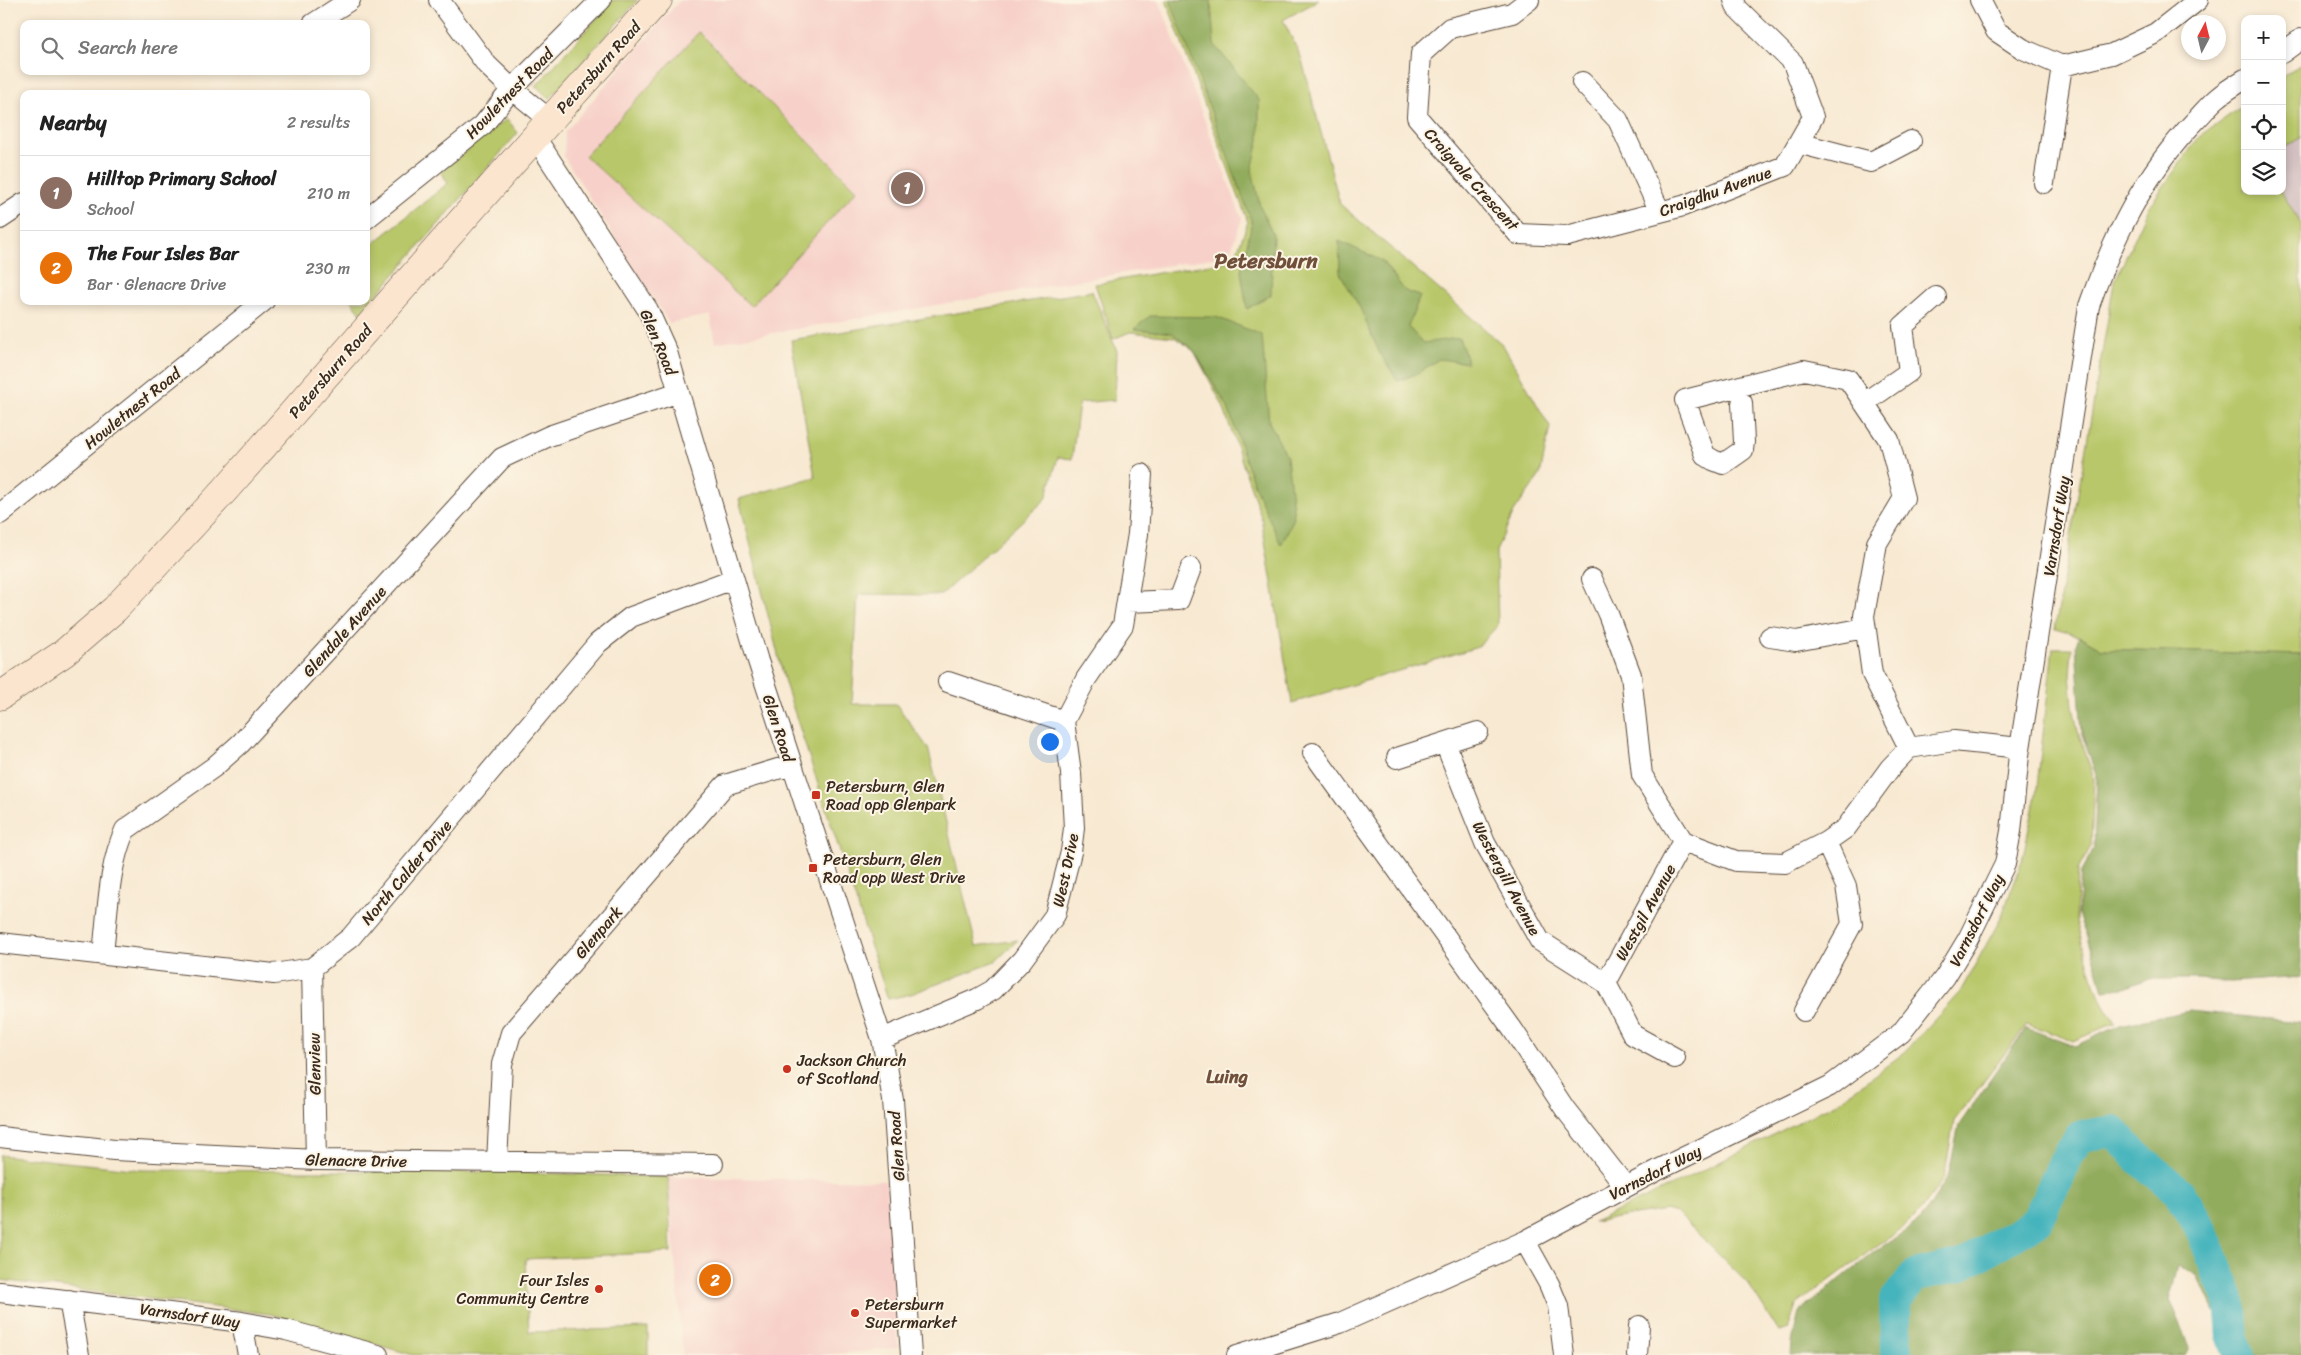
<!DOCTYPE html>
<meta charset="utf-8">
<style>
body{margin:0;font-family:Sriracha,sans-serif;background:#f2f2f2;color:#222}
.controls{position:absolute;right:15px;top:15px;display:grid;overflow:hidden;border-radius:10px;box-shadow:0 2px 8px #0003}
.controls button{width:45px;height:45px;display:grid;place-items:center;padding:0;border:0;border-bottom:1px solid #e0e0e0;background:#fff;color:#222;font:25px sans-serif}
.compass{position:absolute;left:2181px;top:15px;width:45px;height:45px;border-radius:50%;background:#fff;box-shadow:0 2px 8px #0003;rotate:7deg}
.you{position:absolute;left:1049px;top:741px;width:18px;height:18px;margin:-12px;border:4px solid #fff;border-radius:50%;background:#1a73e8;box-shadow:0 0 0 8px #1a73e833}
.badge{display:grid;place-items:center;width:32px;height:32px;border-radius:50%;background:#2563eb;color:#fff;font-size:16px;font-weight:700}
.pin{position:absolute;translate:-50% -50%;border:2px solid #fff;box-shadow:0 1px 5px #0006}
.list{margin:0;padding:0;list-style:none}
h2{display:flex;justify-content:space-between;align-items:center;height:65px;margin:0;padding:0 20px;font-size:21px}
h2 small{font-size:16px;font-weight:400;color:#767676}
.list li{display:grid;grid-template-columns:32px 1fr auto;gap:15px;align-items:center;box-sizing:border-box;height:75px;padding:0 20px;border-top:1px solid #e0e0e0}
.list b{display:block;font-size:19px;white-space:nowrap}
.list p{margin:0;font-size:16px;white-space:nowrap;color:#767676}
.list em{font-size:16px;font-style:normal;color:#767676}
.icon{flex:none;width:28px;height:28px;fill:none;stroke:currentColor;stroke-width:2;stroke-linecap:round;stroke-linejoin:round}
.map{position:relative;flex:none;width:2301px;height:1355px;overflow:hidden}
.search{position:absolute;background:#fff;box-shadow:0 2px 8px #0003;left:20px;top:20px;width:350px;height:55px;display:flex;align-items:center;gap:12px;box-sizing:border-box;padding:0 18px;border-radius:10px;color:#767676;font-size:19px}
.panel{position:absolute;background:#fff;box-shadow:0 2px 8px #0003;left:20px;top:90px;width:350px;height:215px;border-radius:10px}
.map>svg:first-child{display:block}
</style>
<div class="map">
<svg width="2301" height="1355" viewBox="0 0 2301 1355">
<rect width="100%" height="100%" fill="#fcf5e5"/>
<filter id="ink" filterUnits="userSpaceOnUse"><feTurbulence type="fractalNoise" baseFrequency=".02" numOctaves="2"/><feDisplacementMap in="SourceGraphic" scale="10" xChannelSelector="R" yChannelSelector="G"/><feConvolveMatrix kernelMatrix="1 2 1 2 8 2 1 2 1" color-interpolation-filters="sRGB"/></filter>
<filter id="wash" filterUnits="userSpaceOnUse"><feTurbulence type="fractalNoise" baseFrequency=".0096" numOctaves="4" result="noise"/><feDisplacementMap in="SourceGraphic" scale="20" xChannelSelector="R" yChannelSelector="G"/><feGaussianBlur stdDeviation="1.12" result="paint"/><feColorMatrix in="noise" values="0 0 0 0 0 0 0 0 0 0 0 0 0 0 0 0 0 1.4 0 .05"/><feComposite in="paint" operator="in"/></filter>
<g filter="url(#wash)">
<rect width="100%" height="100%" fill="#f8e9d2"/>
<!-- built -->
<path fill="#f7d1c9" d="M 680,0 L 1159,0 L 1242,219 L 1229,255 L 715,343 L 710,315 L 669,323 L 564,157 L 565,132 Z
M 668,1177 L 886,1181 L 898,1348 L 821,1355 L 683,1355 Z"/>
<!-- industrial -->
<path fill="#d2bfc1" d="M 2301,138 L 2301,224 L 2281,191 L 2282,191 L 2282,149 Z"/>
<!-- green -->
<path fill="#b8c769" stroke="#7a7844" d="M 613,0 L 638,0 L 549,99 L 536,86 Z
M 1166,0 L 1319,0 L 1283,20 L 1301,57 L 1340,204 L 1503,345 L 1550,427 L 1540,475 L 1514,512 L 1496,551 L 1498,625 L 1478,647 L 1292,703 L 1261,517 L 1223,406 L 1194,351 L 1174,337 L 1130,332 L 1113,339 L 1095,284 L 1234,260 L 1248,222 Z
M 699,32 L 857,190 L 751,306 L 585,156 Z
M 2301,64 L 2301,138 L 2282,149 L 2282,77 Z
M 2245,104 L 2245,191 L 2281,191 L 2301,224 L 2301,655 L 2102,649 L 2079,636 L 2055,629 L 2114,283 L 2150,205 L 2199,137 Z
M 507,119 L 518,133 L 361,313 L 352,301 L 366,301 L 366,236 L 373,244 L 448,183 L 441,172 L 490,131 Z
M 1092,291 L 1117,351 L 1115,400 L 1079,403 L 1072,459 L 1058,457 L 1046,499 L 941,595 L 858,594 L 852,704 L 896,704 L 928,748 L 976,946 L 1018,940 L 995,962 L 911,994 L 888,999 L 785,683 L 739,499 L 815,477 L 791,340 Z
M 2053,648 L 2072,648 L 2070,675 L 2073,706 L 2078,731 L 2094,779 L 2091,846 L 2078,870 L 2076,921 L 2095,987 L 2115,1023 L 2073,1041 L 2027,1024 L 1954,1121 L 1944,1178 L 1915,1218 L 1796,1305 L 1788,1329 L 1779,1332 L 1749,1285 L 1677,1213 L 1665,1210 L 1593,1222 L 1694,1175 L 1838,1102 L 1905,1052 L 1960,992 L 2001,918 L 2022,861 L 2036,795 Z
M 0,1155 L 142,1170 L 504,1172 L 668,1177 L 671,1252 L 525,1259 L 529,1332 L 648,1328 L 648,1355 L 413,1355 L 270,1314 L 0,1280 Z"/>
<!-- forest -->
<path fill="#92ac5d" stroke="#666b3e" d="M 1170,0 L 1211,0 L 1214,44 L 1259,100 L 1259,140 L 1252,170 L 1260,206 L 1273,235 L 1271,295 L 1247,309 L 1241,271 L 1252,223 Z
M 1339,241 L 1382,261 L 1405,291 L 1420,296 L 1408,327 L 1423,343 L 1459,338 L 1468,363 L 1439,359 L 1418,373 L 1398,381 L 1379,352 L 1360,308 L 1340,273 Z
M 1150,316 L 1216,317 L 1262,335 L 1269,422 L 1287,457 L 1294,518 L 1281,545 L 1254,485 L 1228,408 L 1194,351 L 1172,333 L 1134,329 Z
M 2079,636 L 2102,649 L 2301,655 L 2301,977 L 2231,982 L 2198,979 L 2147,979 L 2125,988 L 2103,990 L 2087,937 L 2078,914 L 2081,872 L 2094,848 L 2097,778 L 2082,734 L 2076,645 Z
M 2189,1011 L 2301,1022 L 2301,1355 L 2225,1355 L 2217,1316 L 2198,1275 L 2178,1267 L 2169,1299 L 2189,1347 L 2185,1355 L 1791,1355 L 1792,1342 L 1799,1312 L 1878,1249 L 1919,1222 L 1948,1177 L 1959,1125 L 2026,1028 L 2075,1046 L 2120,1025 Z"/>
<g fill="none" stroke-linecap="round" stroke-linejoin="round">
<!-- river -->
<path stroke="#45b4bc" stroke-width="32" d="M 1896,1355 L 1895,1301 L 1914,1276 L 1962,1265 L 2036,1222 L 2069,1153 L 2082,1136 L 2114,1131 L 2136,1156 L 2180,1193 L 2201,1229 L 2230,1301 L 2233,1337 L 2240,1355"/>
</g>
</g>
<g filter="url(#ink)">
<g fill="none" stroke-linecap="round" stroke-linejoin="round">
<!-- minor casing -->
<g stroke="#574739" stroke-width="22">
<path id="minor" d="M 439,0 L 487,65 L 512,89 L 550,120
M 1529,0 L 1512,13 L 1450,28 L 1421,54 L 1417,117 L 1518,234 L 1567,236 L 1683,206 L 1785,166 L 1813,117 L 1793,63 L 1737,8 L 1734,0
M 1980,0 L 1996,31 L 2023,49 L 2062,66 L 2112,54 L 2156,33 L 2198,0
M 313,24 L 350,0
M 2282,53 L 2301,39
M 1582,82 L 1618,120 L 1660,212
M 535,137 L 648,310 L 667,352 L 758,661 L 882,1039 L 893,1100 L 911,1355
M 1798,143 L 1871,162 L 1911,141
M 2044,183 L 2062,66
M 0,219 L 24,203
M 366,219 L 483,125 L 512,89 L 601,0
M 1742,403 L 1744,442 L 1743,450 L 1723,464 L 1713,460 L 1705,455 L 1685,400 L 1804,370 L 1848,379 L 1889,440 L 1904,498 L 1877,543 L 1864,616 L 1872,674 L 1909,748
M 1864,403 L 1909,372 L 1903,326 L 1936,297
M 0,514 L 264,301
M 1592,579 L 1608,614 L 1631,675 L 1642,775 L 1683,841 L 1736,861 L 1785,863 L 1826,842 L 1846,828 L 1890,768 L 1909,748 L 1954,741 L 2020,748
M 1127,602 L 1179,600 L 1191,568
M 1770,637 L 1796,641 L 1865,628
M 948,682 L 1064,721
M 1445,743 L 1485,843 L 1540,941 L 1606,983
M 1313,753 L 1513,1030 L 1565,1109 L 1626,1187
M 1397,758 L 1478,732
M 0,943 L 274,974 L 312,968 L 351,937 L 598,643 L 631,617 L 733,579
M 103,953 C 108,913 108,867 125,830 L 214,767 L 241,743 L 502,458 L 549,436 L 679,392
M 312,968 L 316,1160
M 1606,983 L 1683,841
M 1606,983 L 1633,1035 L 1675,1058
M 1804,1011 L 1852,924 L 1846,886 L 1826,842
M 882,1039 L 977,999 L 993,990 L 1022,960 L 1055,915 L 1071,852 L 1074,828 L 1071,773 L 1064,721 L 1086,679 L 1123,625 L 1138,534 L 1142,474
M 0,1137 L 114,1150 L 316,1160 L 713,1164
M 497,1162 L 502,1064 L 511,1033 L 725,785 L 791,765
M 1525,1241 L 1549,1284 L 1558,1306 L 1564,1355
M 0,1292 L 242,1322 L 286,1330 L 378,1355
M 69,1300 L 79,1355
M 242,1322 L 248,1355
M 1237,1355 L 1340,1323 L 1525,1241 L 1658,1170 L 1830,1086 L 1901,1033 L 1945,977 L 1968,939 L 2005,864 L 2011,831 L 2019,755 L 2089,306 C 2113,238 2144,174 2195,121 C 2202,114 2209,105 2216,99 C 2225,91 2235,85 2245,79
M 1637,1355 L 1639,1326"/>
</g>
<!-- secondary casing -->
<g stroke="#574739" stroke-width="29">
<path id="secondary" d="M 0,696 L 64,653 L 115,609 L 224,491 L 550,120 L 658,0"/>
</g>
<!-- minor -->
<use href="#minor" stroke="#fff" stroke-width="20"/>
<!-- secondary -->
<use href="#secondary" stroke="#fbe5cf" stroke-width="28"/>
</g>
</g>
<!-- markers -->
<g fill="#c8321e" stroke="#fcf5e5" stroke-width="2">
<rect x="811" y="790" width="10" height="10" rx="2.5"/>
<rect x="808" y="863" width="10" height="10" rx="2.5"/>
<circle cx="787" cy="1069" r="5"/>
<circle cx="599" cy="1289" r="5"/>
<circle cx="855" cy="1313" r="5"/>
</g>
<g text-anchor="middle" stroke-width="4" stroke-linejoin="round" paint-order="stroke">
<!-- street labels -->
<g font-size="16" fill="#3b2a1e" stroke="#fcf5e5">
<text transform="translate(598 67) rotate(-48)" y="6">Petersburn Road</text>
<text transform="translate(509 93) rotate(-46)" y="6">Howletnest Road</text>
<text transform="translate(1472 179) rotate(48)" y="6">Craigvale Crescent</text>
<text transform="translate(1715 191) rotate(-20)" y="6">Craigdhu Avenue</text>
<text transform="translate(659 342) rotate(67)" y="6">Glen Road</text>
<text transform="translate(330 371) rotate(-49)" y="6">Petersburn Road</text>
<text transform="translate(132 408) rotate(-39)" y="6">Howletnest Road</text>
<text transform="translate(2056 526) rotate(-81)" y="6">Varnsdorf Way</text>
<text transform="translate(344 631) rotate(-48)" y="6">Glendale Avenue</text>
<text transform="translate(779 728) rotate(72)" y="6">Glen Road</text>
<text transform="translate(1065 870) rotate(-78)" y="6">West Drive</text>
<text transform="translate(406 872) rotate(-50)" y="6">North Calder Drive</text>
<text transform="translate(1507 878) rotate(62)" y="6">Westergill Avenue</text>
<text transform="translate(1645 912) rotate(-61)" y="6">Westgil Avenue</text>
<text transform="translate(1976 920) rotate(-63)" y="6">Varnsdorf Way</text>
<text transform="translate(598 932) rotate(-49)" y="6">Glenpark</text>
<text transform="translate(314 1064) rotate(-91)" y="6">Glenview</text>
<text transform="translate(896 1146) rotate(-94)" y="6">Glen Road</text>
<text transform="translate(356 1160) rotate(1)" y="6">Glenacre Drive</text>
<text transform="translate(1655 1172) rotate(-27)" y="6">Varnsdorf Way</text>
<text transform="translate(190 1315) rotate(8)" y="6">Varnsdorf Way</text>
</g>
<!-- poi labels -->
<g font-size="16" fill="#3b2a1e" stroke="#fcf5e5" text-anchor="start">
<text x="826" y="792">Petersburn, Glen<tspan x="826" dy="18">Road opp Glenpark</tspan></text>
<text x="823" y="865">Petersburn, Glen<tspan x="823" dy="18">Road opp West Drive</tspan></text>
<text x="797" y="1066">Jackson Church<tspan x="797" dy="18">of Scotland</tspan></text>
<text x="589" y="1286" text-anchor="end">Four Isles<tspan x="589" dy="18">Community Centre</tspan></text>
<text x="865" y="1310">Petersburn<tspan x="865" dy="18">Supermarket</tspan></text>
</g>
<!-- neighbourhood labels -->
<g font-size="18" font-weight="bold" fill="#71503b" stroke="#fcf5e5">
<text x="1227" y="1083">Luing</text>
</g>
<!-- district labels -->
<g font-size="21" font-weight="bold" fill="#71503b" stroke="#fcf5e5">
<text x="1266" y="268">Petersburn</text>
</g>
</g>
</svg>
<div class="controls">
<button>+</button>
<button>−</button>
<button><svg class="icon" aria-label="locate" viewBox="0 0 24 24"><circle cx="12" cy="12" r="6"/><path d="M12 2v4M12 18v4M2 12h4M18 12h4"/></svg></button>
<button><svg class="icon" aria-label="layers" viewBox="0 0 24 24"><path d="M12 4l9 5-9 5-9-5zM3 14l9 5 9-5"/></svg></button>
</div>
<svg class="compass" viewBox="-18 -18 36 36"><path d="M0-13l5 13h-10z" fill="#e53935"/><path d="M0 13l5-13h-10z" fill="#767676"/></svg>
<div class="you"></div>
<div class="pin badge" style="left:907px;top:188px;background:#8d6e63">1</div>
<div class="pin badge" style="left:715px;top:1280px;background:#e8710a">2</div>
<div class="search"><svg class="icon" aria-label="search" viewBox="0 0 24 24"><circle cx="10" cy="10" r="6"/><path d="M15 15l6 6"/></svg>Search here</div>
<section class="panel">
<h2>Nearby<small>2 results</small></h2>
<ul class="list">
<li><span class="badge" style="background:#8d6e63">1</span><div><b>Hilltop Primary School</b><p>School</p></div><em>210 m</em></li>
<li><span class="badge" style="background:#e8710a">2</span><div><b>The Four Isles Bar</b><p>Bar · Glenacre Drive</p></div><em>230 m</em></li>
</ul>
</section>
</div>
